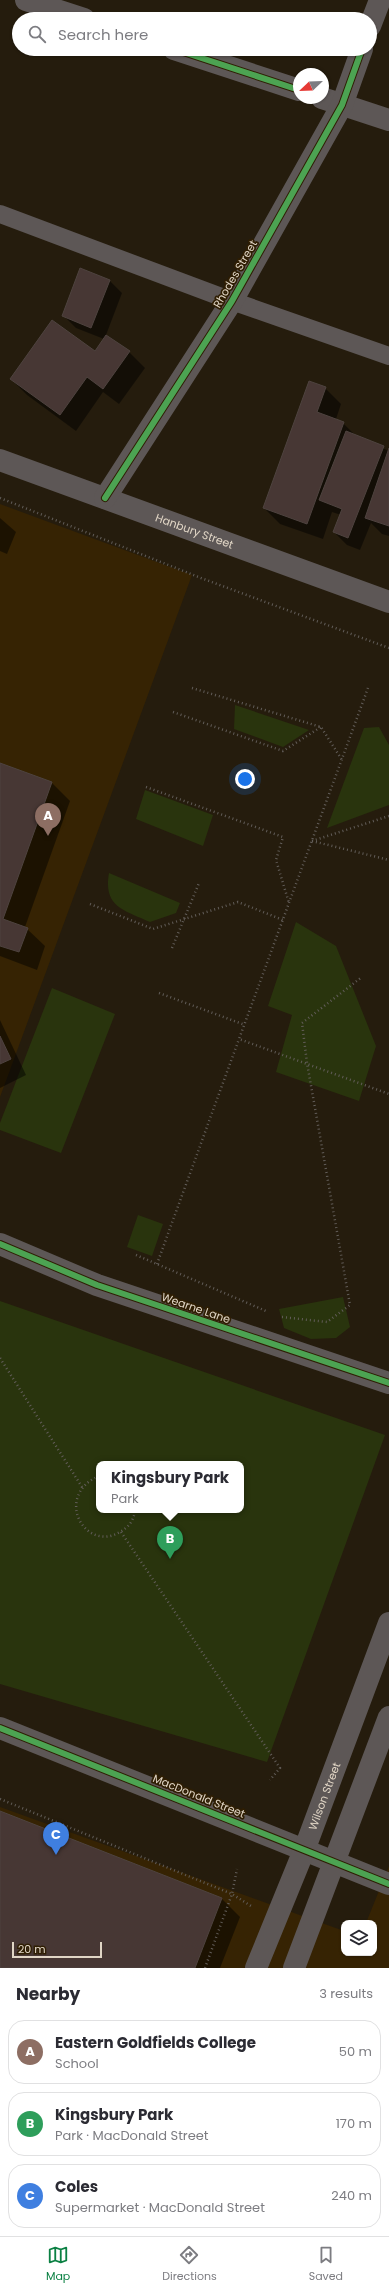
<!DOCTYPE html>
<meta charset="utf-8">
<style>
body{margin:0;font-family:Poppins,sans-serif;background:#f7f7f7;color:#2b2b33}
.controls{position:absolute;right:12px;bottom:12px;display:grid;overflow:hidden;border-radius:8px;box-shadow:0 1px 3px #0004}
.controls button{width:36px;height:36px;display:grid;place-items:center;padding:0;border:0;border-bottom:1px solid #e1e1e2;background:#fff;color:#2b2b33;font:20px sans-serif}
.compass{position:absolute;left:293px;top:68px;width:36px;height:36px;border-radius:50%;background:#fff;box-shadow:0 1px 3px #0004;rotate:247deg}
.scale{position:absolute;left:12px;bottom:10px;width:90px;box-sizing:border-box;padding-left:4px;border:2px solid #e0d5c5;border-top:0;font-size:11px;line-height:14px;white-space:nowrap;color:#e0d5c5;-webkit-text-stroke:3px #2f1e03;paint-order:stroke}
.you{position:absolute;left:245px;top:779px;width:14px;height:14px;margin:-10px;border:3px solid #fff;border-radius:50%;background:#1a73e8;box-shadow:0 0 0 6px #1a73e833}
.badge{display:grid;place-items:center;width:26px;height:26px;border-radius:50%;background:#0b8043;color:#fff;font-size:13px;font-weight:700}
.pin{position:absolute;translate:-50% -33px;filter:drop-shadow(0 1px 2px #0008)}
.pin::after{content:'';position:absolute;top:21px;width:14px;height:12px;background:inherit;clip-path:polygon(0 0,100% 0,50% 100%)}
.popup{position:absolute;left:96px;top:1461px;width:148px;height:52px;box-sizing:border-box;display:grid;place-content:center;border-radius:8px;background:#fff;filter:drop-shadow(0 1px 3px #0005);font-size:13px;white-space:nowrap;color:#7c7c81}
.popup b{font-size:15px;color:#2b2b33}
.popup::after{content:'';position:absolute;left:50%;top:100%;margin-left:-8px;border:8px solid transparent;border-top-color:#fff}
.list{margin:0;padding:0;list-style:none}
h2{display:flex;justify-content:space-between;align-items:center;height:52px;margin:0;padding:0 16px;font-size:17px}
h2 small{font-size:13px;font-weight:400;color:#7c7c81}
.list li{display:grid;grid-template-columns:26px 1fr auto;gap:12px;align-items:center;box-sizing:border-box;height:64px;margin:0 8px 8px;padding:0 8px;border:1px solid #e1e1e2;border-radius:16px}
.list b{display:block;font-size:15px;white-space:nowrap}
.list p{margin:0;font-size:13px;white-space:nowrap;color:#7c7c81}
.list em{font-size:13px;font-style:normal;color:#7c7c81}
.icon{flex:none;width:22px;height:22px;fill:none;stroke:currentColor;stroke-width:2;stroke-linecap:round;stroke-linejoin:round}
.map{position:relative;flex:none;width:389px;height:1968px;overflow:hidden}
.search{position:absolute;background:#fff;box-shadow:0 1px 3px #0004;left:12px;right:12px;top:12px;height:44px;display:flex;align-items:center;gap:10px;box-sizing:border-box;padding:0 14px;border-radius:22px;color:#7c7c81;font-size:15px}
.sheet{height:268px;background:#fff}
nav{display:flex;justify-content:space-around;align-items:center;box-sizing:border-box;height:56px;border-top:1px solid #e1e1e2;background:#fff;font-size:11px;color:#7c7c81}
nav a{display:grid;justify-items:center;gap:2px}
nav .on{color:#0b8043}
.map>svg:first-child{display:block}
</style>
<div class="map">
<svg width="389" height="1968" viewBox="0 0 389 1968">
<rect width="100%" height="100%" fill="#251c0d"/>
<!-- built -->
<path fill="#362303" d="M 0,504 L 192,575 L 0,1097 Z
M 0,1807 L 344,1931 L 344,1953 L 374,1953 L 374,1923 L 366,1923 L 389,1866 L 389,1968 L 0,1968 Z"/>
<!-- green -->
<path fill="#29340d" fill-rule="evenodd" d="M 235,705 L 309,730 L 283,747 L 234,729 Z
M 379,727 L 389,745 L 389,805 L 327,828 L 364,728 Z
M 145,790 L 213,815 L 203,846 L 136,819 Z
M 109,873 L 180,903 L 176,913 L 150,922 C 124,910 103,907 109,873 Z
M 296,922 L 336,946 L 376,1046 L 359,1101 L 276,1072 L 292,1015 L 268,1006 Z
M 52,988 L 115,1014 L 61,1153 L 0,1130 L 0,1123 Z
M 138,1215 L 163,1224 L 152,1256 L 127,1247 Z
M 343,1297 L 350,1327 L 336,1338 L 311,1339 L 284,1328 L 279,1309 Z
M 0,1301 L 385,1435 L 267,1762 L 0,1684 ZM 99,1464 L 241,1464 L 241,1510 L 99,1510 Z"/>
<!-- shadow -->
<path fill="#0007" d="M 110,281 L 122,293 L 106,335 L 129,352 L 145,368 L 119,404 L 103,392 L 76,431 L 27,395 L 11,379 L 95,352 L 104,339 L 76,328 L 63,315 Z
M 325,388 L 341,404 L 336,419 L 343,423 L 356,436 L 389,451 L 389,536 L 382,534 L 371,523 L 360,550 L 347,545 L 334,532 L 341,515 L 332,512 L 323,539 L 280,524 L 264,508 Z
M 0,518 L 16,532 L 7,554 L 0,551 Z
M 0,764 L 52,783 L 70,801 L 25,927 L 45,946 L 37,970 L 0,956 Z
M 0,1020 L 26,1075 L 0,1088 Z
M 0,1812 L 222,1899 L 240,1917 L 220,1968 L 0,1968 Z"/>
<!-- building -->
<path fill="#473734" stroke="#4e433f" d="M 80,268 L 110,280 L 91,328 L 62,316 Z
M 52,320 L 95,351 L 106,335 L 130,351 L 103,389 L 87,377 L 60,415 L 10,379 Z
M 309,381 L 326,387 L 317,412 L 344,422 L 307,524 L 263,508 Z
M 346,431 L 384,446 L 348,538 L 333,532 L 342,509 L 319,500 Z
M 389,448 L 389,526 L 365,518 Z
M 0,763 L 52,782 L 3,919 L 28,928 L 19,952 L 0,946 Z
M 0,1036 L 11,1059 L 0,1064 Z
M 0,1811 L 222,1898 L 195,1968 L 0,1968 Z"/>
<g fill="none" stroke-linecap="round" stroke-linejoin="round">
<!-- path -->
<path stroke="#625d59" stroke-width="2.5" stroke-dasharray="1 3" stroke-linecap="butt" d="M 0,498 L 201,578 L 389,648
M 192,688 L 321,727 L 342,760
M 368,688 L 239,1039 L 389,1094
M 173,712 L 283,751 L 321,727
M 146,787 L 283,837 L 276,860 L 289,903
M 312,841 L 389,816
M 312,841 L 389,860
M 90,904 L 153,929 L 238,902 L 283,920
M 172,948 L 199,883
M 159,993 L 245,1025
M 136,1255 L 266,1311
M 157,1264 L 239,1039
M 282,1317 L 327,1322 L 350,1305 L 307,1063 L 302,1023 L 362,977
M 0,1358 L 82,1487
M 99,1476 C 53,1496 85,1553 120,1532 C 129,1527 134,1520 135,1510
M 121,1532 L 280,1768 L 270,1780
M 0,1799 L 232,1894 L 251,1906
M 205,1968 L 232,1894 L 237,1869"/>
<!-- service -->
<path stroke="#5d5756" stroke-width="18" d="M 0,214 L 232,301 L 389,356"/>
<!-- minor -->
<g stroke="#5d5756" stroke-width="22">
<path d="M 26,0 L 84,19"/>
<path d="M 370,26 L 380,0"/>
<path d="M 174,49 L 299,90"/>
<path d="M 322,98 L 389,120"/>
<path id="s1" d="M 0,460 L 389,602"/>
<path d="M 105,498 L 232,301 L 342,105 L 362,49"/>
<path d="M 0,1244 L 97,1285 L 389,1383"/>
<path d="M 0,1728 L 389,1884"/>
</g>
<!-- tertiary -->
<g stroke="#5d5756" stroke-width="22">
<path id="s2" d="M 256,1968 L 305,1848 L 389,1623"/>
<path d="M 294,1968 L 389,1717"/>
</g>
<!-- cycleway casing -->
<g stroke="#2f1e03" stroke-width="8">
<path id="cycleway" d="M 174,49 L 299,90
M 105,498 L 232,301 L 342,105 L 362,49
M 0,1244 L 97,1285 L 389,1383
M 0,1728 L 389,1884"/>
</g>
<!-- cycleway -->
<use href="#cycleway" stroke="#4ca352" stroke-width="6"/>
</g>
<g text-anchor="middle" stroke-width="3.5" stroke-linejoin="round" paint-order="stroke">
<!-- street labels -->
<g font-size="11" fill="#e0d5c5" stroke="#2f1e03">
<text transform="translate(235 274) rotate(-60)" y="4">Rhodes Street</text>
<text dy="4" stroke="none"><textPath href="#s1" startOffset="207">Hanbury Street</textPath></text>
<text transform="translate(196 1308) rotate(19)" y="4">Wearne Lane</text>
<text transform="translate(199 1796) rotate(22)" y="4">MacDonald Street</text>
<text dy="4" stroke="none"><textPath href="#s2" startOffset="185">Wilson Street</textPath></text>
</g>
</g>
</svg>
<div class="controls">
<button><svg class="icon" aria-label="layers" viewBox="0 0 24 24"><path d="M12 4l9 5-9 5-9-5zM3 14l9 5 9-5"/></svg></button>
</div>
<svg class="compass" viewBox="-18 -18 36 36"><path d="M0-13l5 13h-10z" fill="#e53935"/><path d="M0 13l5-13h-10z" fill="#7c7c81"/></svg>
<div class="scale">20 m</div>
<div class="you"></div>
<div class="pin badge" style="left:48px;top:836px;background:#8d6e63">A</div>
<div class="pin badge" style="left:170px;top:1559px;background:#2e9e5b">B</div>
<div class="popup"><b>Kingsbury Park</b>Park</div>
<div class="pin badge" style="left:56px;top:1855px;background:#3f7fe0">C</div>
<div class="search"><svg class="icon" aria-label="search" viewBox="0 0 24 24"><circle cx="10" cy="10" r="6"/><path d="M15 15l6 6"/></svg>Search here</div>
</div>
<section class="sheet">
<h2>Nearby<small>3 results</small></h2>
<ul class="list">
<li><span class="badge" style="background:#8d6e63">A</span><div><b>Eastern Goldfields College</b><p>School</p></div><em>50 m</em></li>
<li><span class="badge" style="background:#2e9e5b">B</span><div><b>Kingsbury Park</b><p>Park · MacDonald Street</p></div><em>170 m</em></li>
<li><span class="badge" style="background:#3f7fe0">C</span><div><b>Coles</b><p>Supermarket · MacDonald Street</p></div><em>240 m</em></li>
</ul>
</section>
<nav>
<a class="on"><svg class="icon" aria-label="map" viewBox="0 0 24 24"><path d="M3 6l6-2 6 2 6-2v14l-6 2-6-2-6 2zM9 4v14M15 6v14"/></svg>Map</a>
<a><svg class="icon" aria-label="directions" viewBox="0 0 24 24"><path d="M12 3l9 9-9 9-9-9zM9 14v-3h6M13 9l2 2-2 2"/></svg>Directions</a>
<a><svg class="icon" aria-label="saved" viewBox="0 0 24 24"><path d="M7 4h10v16l-5-4-5 4z"/></svg>Saved</a>
</nav>
